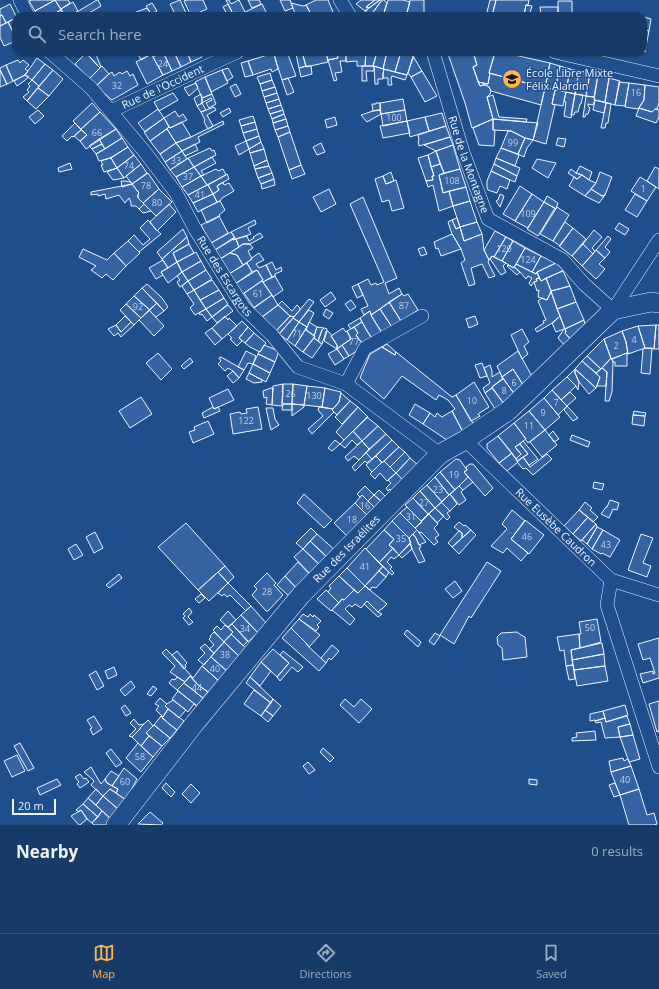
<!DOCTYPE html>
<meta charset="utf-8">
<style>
body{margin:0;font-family:"Open Sans",sans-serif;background:#20416f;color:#f1f3f6}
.scale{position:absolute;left:12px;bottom:10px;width:44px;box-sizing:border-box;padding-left:4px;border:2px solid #f2f6ff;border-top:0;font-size:11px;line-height:14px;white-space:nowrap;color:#f2f6ff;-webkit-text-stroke:3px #1f4e8c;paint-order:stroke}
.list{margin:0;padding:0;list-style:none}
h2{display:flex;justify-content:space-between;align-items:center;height:52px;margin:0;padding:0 16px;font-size:17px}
h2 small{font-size:13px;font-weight:400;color:#9eadc0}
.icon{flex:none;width:22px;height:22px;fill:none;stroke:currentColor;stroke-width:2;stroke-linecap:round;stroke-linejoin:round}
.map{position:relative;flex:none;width:659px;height:825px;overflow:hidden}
.search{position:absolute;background:#173a69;box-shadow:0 1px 3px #0004;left:12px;right:12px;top:12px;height:44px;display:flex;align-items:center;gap:10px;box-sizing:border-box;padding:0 14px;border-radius:12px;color:#9eadc0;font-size:15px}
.sheet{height:108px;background:#173a69}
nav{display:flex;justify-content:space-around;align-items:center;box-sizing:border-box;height:56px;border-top:1px solid #36547d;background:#173a69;font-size:11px;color:#9eadc0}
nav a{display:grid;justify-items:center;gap:2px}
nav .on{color:#ffb74d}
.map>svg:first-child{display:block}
</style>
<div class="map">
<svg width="659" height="825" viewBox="0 0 659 825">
<rect width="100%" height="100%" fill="#1f4e8c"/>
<!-- building -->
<path fill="#3563a3" stroke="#f2f6ff" d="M 32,0 L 55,0 L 35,11 L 29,1 Z
M 55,0 L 61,10 L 50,16 L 38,16 L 35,11 Z
M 55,0 L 68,0 L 70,3 L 61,9 Z
M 97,0 L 98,0 L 101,6 L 84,16 L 70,16 Z
M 180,0 L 187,15 L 185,16 L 176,16 L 170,4 Z
M 187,0 L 203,0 L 207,9 L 191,16 L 184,1 Z
M 226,0 L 229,0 L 231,4 L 239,0 L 245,12 L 238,15 L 236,12 L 233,14 Z
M 248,0 L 259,0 L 261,4 L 252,8 Z
M 280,0 L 290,0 L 293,8 L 285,11 Z
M 316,0 L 328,0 L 333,12 L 324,16 L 312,16 L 306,5 Z
M 361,0 L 375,0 L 366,7 L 369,8 L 365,11 L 356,4 Z
M 375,0 L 380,0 L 369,8 L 366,7 Z
M 380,0 L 382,0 L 371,15 L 365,11 Z
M 382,0 L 384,0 L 387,3 L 383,16 L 373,16 L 371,15 Z
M 388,0 L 403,0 L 410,2 L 406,16 L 383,16 Z
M 410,0 L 424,0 L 424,16 L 412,16 L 413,13 L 407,13 Z
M 490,0 L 496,0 L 492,16 L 486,16 Z
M 496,0 L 529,0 L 528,5 L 526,5 L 524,15 L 530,16 L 492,16 Z
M 558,1 L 572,1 L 572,16 L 558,16 Z
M 73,2 L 78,11 L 70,16 L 65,16 L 61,9 Z
M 152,3 L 157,11 L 151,14 L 146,6 Z
M 291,3 L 303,6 L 306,5 L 311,14 L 296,16 Z
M 10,4 L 16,16 L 16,18 L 6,23 L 2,15 L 0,16 L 0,9 Z
M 228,4 L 233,14 L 236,12 L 238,16 L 228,16 L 223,7 Z
M 262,4 L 268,16 L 247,16 L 245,12 Z
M 526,5 L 532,6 L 529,16 L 524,15 Z
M 540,7 L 558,7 L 558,16 L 541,16 Z
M 147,8 L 151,14 L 147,16 L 126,16 Z
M 61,10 L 65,16 L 50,16 Z
M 2,15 L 6,23 L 0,26 L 0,16 Z
M 644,17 L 651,19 L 649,31 L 643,29 L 643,21 Z
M 16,18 L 16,38 L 8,22 Z
M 8,22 L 16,38 L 16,41 L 4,46 L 0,37 L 0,26 Z
M 643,29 L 649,31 L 645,52 L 643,51 Z
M 87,52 L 95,52 L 101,67 L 100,68 L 86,53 Z
M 137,52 L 148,52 L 150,55 L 141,60 Z
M 163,52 L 172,71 L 163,75 L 153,57 Z
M 163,52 L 174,52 L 181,67 L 172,71 Z
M 174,52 L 187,52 L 191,62 L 181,67 Z
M 187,52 L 200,52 L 202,57 L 191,62 Z
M 273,52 L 287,52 L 296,76 L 282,80 Z
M 302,52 L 326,52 L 328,62 L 306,67 Z
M 302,52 L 306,66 L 299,68 L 296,54 Z
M 326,52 L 337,52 L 338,58 L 328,60 Z
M 337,52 L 346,52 L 346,61 L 340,61 L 342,72 L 335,73 L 337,80 L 334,81 L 328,60 L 338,58 Z
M 346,52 L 366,52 L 365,66 L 357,66 L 357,61 L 346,62 Z
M 366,52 L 377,52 L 373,66 L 365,66 Z
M 377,52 L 387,52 L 383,69 L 373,66 Z
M 387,52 L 401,52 L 395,72 L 383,69 Z
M 401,52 L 414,56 L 407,75 L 395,72 Z
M 455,52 L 473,52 L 477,65 L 473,67 L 480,86 L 483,85 L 486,85 L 489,87 L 491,91 L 490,94 L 487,97 L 493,119 L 472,128 L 465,103 L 448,54 Z
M 473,52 L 495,52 L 489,73 L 490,73 L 488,84 L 478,82 L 473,67 L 477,65 Z
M 495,52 L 501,52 L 550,63 L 545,88 L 489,73 Z
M 86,53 L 100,68 L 89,79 L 75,64 Z
M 274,53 L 278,69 L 272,72 L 271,69 L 253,75 L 248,61 Z
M 151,54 L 153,57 L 163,75 L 147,84 L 136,62 Z
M 413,56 L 422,71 L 411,77 L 408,73 Z
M 37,58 L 45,64 L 32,80 L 25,75 Z
M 18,60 L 20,63 L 23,60 L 29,65 L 25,69 L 28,71 L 25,75 L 13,81 L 6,65 Z
M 248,61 L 253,75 L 245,77 L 241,63 Z
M 550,63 L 560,66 L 555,90 L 545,88 Z
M 45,64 L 53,70 L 39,86 L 32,80 Z
M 6,65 L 13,81 L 7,84 L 0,70 L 0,68 Z
M 102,66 L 109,74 L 96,86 L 89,79 Z
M 306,66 L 311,66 L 312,74 L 301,77 L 299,68 Z
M 362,66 L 374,66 L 374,71 L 366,71 L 367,81 L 362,81 Z
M 374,66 L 384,69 L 383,74 L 383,79 L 378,79 L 378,84 L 375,84 Z
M 560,66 L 570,69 L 566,92 L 555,90 Z
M 228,68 L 233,77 L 227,81 L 222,70 Z
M 384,69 L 407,75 L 405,80 L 392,76 L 391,79 L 392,85 L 388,85 L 388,78 L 383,78 L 383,74 Z
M 570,69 L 579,71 L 575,94 L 566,92 Z
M 0,70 L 7,84 L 0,87 Z
M 53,70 L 63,79 L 49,96 L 38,88 Z
M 222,70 L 228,83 L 211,92 L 205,77 Z
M 127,71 L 130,76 L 133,74 L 138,85 L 112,100 L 96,86 L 109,74 L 112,72 L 114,76 L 120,72 L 122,74 Z
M 422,71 L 437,96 L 425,102 L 411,77 Z
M 579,71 L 590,73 L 586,96 L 575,94 Z
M 270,73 L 272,80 L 260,84 L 257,77 Z
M 489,73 L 545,88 L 541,105 L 491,91 L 489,87 L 486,85 L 483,85 L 480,86 L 478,82 L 488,84 L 490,73 Z
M 590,73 L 598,75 L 594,97 L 586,96 Z
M 25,75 L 29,77 L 24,81 L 17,86 L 14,81 Z
M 598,75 L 609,78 L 605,102 L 594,100 Z
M 205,77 L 212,94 L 202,98 L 195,82 Z
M 288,78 L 294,92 L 287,95 L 282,80 Z
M 609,78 L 620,81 L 615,105 L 605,102 Z
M 32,80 L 39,86 L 27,101 L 23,97 L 29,92 L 27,90 L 30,86 L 28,84 Z
M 272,80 L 275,87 L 262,91 L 260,84 Z
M 619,82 L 629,83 L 625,106 L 615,105 Z
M 196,83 L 198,88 L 189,96 L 184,88 Z
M 629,83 L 645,85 L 644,100 L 638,109 L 625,107 Z
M 236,84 L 241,94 L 235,97 L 230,87 Z
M 645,85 L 659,87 L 659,103 L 657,109 L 655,109 L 652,112 L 639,108 L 644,100 Z
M 275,87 L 277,93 L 264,97 L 262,91 Z
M 38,88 L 49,96 L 36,109 L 27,101 Z
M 545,88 L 555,90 L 552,104 L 555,105 L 546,144 L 533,140 Z
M 555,90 L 566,92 L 563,106 L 552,104 Z
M 566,92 L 575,94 L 571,118 L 564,116 L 566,102 L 564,101 Z
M 173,93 L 178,100 L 159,111 L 154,102 Z
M 277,93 L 279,99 L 266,103 L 264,97 Z
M 201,94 L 202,98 L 202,103 L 197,106 L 194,98 Z
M 212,94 L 216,104 L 209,108 L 206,103 L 212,100 L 211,98 L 202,103 L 202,98 Z
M 575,94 L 583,95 L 581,104 L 580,104 L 578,112 L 575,112 L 574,115 L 571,115 Z
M 493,95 L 499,117 L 527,119 L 526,122 L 493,119 L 487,97 Z
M 586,96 L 594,97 L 595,100 L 593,105 L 588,104 L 588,106 L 590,108 L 588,114 L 586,114 L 585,117 L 583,117 Z
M 279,99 L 281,105 L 268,109 L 266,103 Z
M 403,99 L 405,110 L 381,114 L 380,103 Z
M 595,100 L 606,103 L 604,113 L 593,110 Z
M 92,103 L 100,112 L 81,129 L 73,121 Z
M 202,103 L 206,110 L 201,112 L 197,106 Z
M 376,103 L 380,103 L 380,110 L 373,111 L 372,104 L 376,104 Z
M 606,103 L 611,104 L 608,123 L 606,123 L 605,128 L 601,128 Z
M 281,105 L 283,110 L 270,114 L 268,109 Z
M 214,107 L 216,110 L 207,115 L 213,126 L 208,129 L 204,122 L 205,120 L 201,112 Z
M 229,108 L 231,112 L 223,117 L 220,113 Z
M 639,108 L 652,112 L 655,109 L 659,110 L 659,117 L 656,123 L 636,116 Z
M 158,109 L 164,118 L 145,132 L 138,123 Z
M 38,110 L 44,116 L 35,124 L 29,117 Z
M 283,110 L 284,114 L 272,119 L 270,114 Z
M 377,110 L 380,110 L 381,114 L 367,122 L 361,115 L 373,111 Z
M 405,110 L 407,121 L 383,126 L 381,114 Z
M 175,111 L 179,117 L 183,114 L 187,120 L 170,128 L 164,118 Z
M 100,112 L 116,129 L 86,149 L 80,141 L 87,135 L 81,129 Z
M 442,113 L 446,126 L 429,131 L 425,117 Z
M 284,114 L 286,119 L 273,123 L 272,119 Z
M 253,116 L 255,122 L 241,126 L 239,120 Z
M 335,117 L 337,125 L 327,128 L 325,120 Z
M 425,117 L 429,131 L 410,137 L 407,121 Z
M 164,118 L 169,127 L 150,141 L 144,132 Z
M 286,119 L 288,126 L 275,130 L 273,123 Z
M 493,119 L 493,130 L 495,130 L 494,146 L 479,145 L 473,128 Z
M 493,119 L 538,123 L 533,140 L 525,138 L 511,131 L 493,130 Z
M 223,121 L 224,124 L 198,137 L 200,142 L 182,151 L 176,143 L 191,137 Z
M 407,121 L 410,133 L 383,138 L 380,126 Z
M 182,122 L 191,137 L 176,143 L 167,129 L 169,127 L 170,128 Z
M 255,122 L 257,129 L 243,133 L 241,126 Z
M 75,123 L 81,130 L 73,137 L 72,136 L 67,141 L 62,136 Z
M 288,126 L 290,132 L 278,137 L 275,130 Z
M 446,126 L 450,137 L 419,146 L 418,141 L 419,140 L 418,135 Z
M 116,129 L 122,138 L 105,149 L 99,139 Z
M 167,129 L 176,143 L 160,154 L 150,141 Z
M 257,129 L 259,136 L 246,141 L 243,133 Z
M 81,130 L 87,135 L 80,141 L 74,136 Z
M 508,131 L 511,131 L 525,138 L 518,154 L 501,148 Z
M 290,132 L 301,165 L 289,170 L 278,137 Z
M 259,136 L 261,142 L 249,149 L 246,141 Z
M 450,137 L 453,145 L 436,151 L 424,145 Z
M 122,138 L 128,147 L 110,158 L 99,161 L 96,154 Z
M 525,138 L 533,140 L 527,148 L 524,157 L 518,154 Z
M 558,138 L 566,139 L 564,147 L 556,145 Z
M 99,139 L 102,144 L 92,149 L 89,146 Z
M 246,141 L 249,149 L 239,155 L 235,146 Z
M 261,142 L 264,149 L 250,153 L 249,149 Z
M 176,143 L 182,151 L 165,162 L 160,154 Z
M 321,143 L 325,152 L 317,155 L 313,147 Z
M 102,144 L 105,149 L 96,154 L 92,149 Z
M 195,144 L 198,150 L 185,156 L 182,151 Z
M 453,145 L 460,169 L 444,173 L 436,151 Z
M 128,147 L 134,155 L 117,168 L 111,158 Z
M 210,148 L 212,151 L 214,150 L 216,155 L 194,167 L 188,158 Z
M 501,148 L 519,155 L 515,166 L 496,158 Z
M 264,149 L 267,160 L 254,166 L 250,153 Z
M 182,151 L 187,159 L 170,170 L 165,162 Z
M 436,151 L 440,164 L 431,167 L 428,155 Z
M 134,155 L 141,164 L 124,178 L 117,168 Z
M 428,155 L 434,176 L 432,176 L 433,180 L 426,181 L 418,158 Z
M 212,157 L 216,163 L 201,171 L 204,175 L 201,176 L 194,167 Z
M 110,158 L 111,158 L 117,168 L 104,172 L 101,165 L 103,165 L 101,161 Z
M 188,158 L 194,167 L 176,177 L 170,170 Z
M 496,158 L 520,168 L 517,176 L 494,164 Z
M 537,159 L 556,163 L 548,178 L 532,168 Z
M 267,160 L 269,166 L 255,169 L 254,166 Z
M 70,163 L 72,169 L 59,172 L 58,168 Z
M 141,164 L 147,173 L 132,184 L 126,176 Z
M 440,164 L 444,173 L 439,175 L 443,193 L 449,191 L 453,206 L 439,211 L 433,185 L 428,187 L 426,181 L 433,180 L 432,176 L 434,176 L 431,167 Z
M 494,164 L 517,176 L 515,182 L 510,180 L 491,171 Z
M 301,165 L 305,174 L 292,179 L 289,170 Z
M 269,166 L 272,173 L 258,178 L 255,169 Z
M 580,166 L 592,172 L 589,180 L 582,175 L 576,173 Z
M 194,167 L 201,176 L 182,187 L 176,177 Z
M 655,167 L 659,169 L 659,189 L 647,181 Z
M 117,168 L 124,178 L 113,180 L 107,172 Z
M 216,169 L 218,171 L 223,169 L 226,175 L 207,185 L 201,176 Z
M 460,169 L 466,187 L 443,193 L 439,175 Z
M 571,169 L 576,173 L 582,175 L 577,179 L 568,173 Z
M 491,171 L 510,180 L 507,189 L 500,186 L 497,193 L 488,190 L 487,188 L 487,181 Z
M 391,172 L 394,181 L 386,184 L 383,176 Z
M 600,172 L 612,177 L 605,195 L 602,196 L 591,189 L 596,183 Z
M 148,173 L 159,189 L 143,203 L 138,198 L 138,194 L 139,193 L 132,184 Z
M 272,173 L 274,179 L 261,184 L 258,178 Z
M 227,174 L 229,179 L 217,186 L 219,190 L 213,194 L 208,185 Z
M 582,175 L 589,180 L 596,183 L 585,196 L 569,186 L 574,177 L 577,179 Z
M 201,176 L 207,185 L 188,195 L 182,187 Z
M 383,176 L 386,184 L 396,180 L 404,208 L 392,211 L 389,200 L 382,202 L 375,179 Z
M 640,177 L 656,187 L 647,201 L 631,191 Z
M 274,179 L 275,185 L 262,189 L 261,184 Z
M 121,181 L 127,181 L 128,182 L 130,181 L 132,184 L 122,187 Z
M 223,182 L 224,185 L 229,183 L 234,191 L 222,198 L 220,201 L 217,202 L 213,194 L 219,190 L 217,186 Z
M 132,184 L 139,193 L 138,194 L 138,198 L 144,204 L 139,209 L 136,206 L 131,206 L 131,203 L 129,198 L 125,203 L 119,195 L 106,199 L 105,194 L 98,196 L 98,194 L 91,195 L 91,192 Z
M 207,185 L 208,185 L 213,194 L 193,203 L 188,195 Z
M 520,186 L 532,194 L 515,221 L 503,214 Z
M 466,187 L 470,201 L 453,206 L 449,191 Z
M 159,189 L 172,202 L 156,216 L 143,203 Z
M 329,189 L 336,204 L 321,212 L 313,197 Z
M 591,189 L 602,196 L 605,195 L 599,203 L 585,196 Z
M 213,194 L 217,202 L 198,212 L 193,203 Z
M 500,194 L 504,196 L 500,207 L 496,201 L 498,200 Z
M 532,194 L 544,202 L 528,228 L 515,221 Z
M 635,194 L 647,201 L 637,217 L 625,210 Z
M 547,196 L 558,203 L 556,209 L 544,202 Z
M 363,197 L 397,278 L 385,283 L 389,294 L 399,288 L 402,294 L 371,315 L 370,311 L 364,315 L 361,309 L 368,306 L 358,284 L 368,279 L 371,285 L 376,283 L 377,285 L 384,282 L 350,204 Z
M 220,201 L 225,210 L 219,215 L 220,216 L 207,223 L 201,210 Z
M 470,201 L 477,222 L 460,227 L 453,206 Z
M 544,202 L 555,208 L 538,236 L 527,229 Z
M 144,204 L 151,211 L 143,213 L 139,209 Z
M 169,204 L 176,212 L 157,231 L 150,222 Z
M 557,207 L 569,215 L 553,241 L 540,234 Z
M 219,216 L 228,233 L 211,243 L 201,225 Z
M 457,218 L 460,227 L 456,229 L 452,220 Z
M 148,220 L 157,231 L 157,230 L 161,234 L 139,252 L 128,241 L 134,235 L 143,245 L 150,239 L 140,228 Z
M 255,220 L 256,224 L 248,228 L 251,234 L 233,240 L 233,238 L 235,238 L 231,232 Z
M 452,220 L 456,229 L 460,227 L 464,241 L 482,234 L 484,250 L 489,260 L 488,262 L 495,276 L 489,278 L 482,264 L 471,268 L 475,284 L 469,286 L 461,263 L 465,260 L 461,249 L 452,234 L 448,222 Z
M 477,222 L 482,234 L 464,241 L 460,227 Z
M 565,222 L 573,228 L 560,246 L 553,241 Z
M 619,223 L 629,229 L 625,235 L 615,229 Z
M 573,228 L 586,239 L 572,256 L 559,246 Z
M 183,229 L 187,237 L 162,259 L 157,252 Z
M 594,230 L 602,237 L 592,248 L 595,251 L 593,254 L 583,244 Z
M 495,231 L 506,237 L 494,257 L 492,256 L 489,260 L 484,250 Z
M 231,232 L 235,238 L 215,250 L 211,243 Z
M 260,233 L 263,237 L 250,244 L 243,244 L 239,247 L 236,239 L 247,236 L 249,241 L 254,238 L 253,237 Z
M 452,234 L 461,249 L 441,256 L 438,248 L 436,249 L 434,242 Z
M 608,236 L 611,239 L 605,247 L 610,252 L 605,258 L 596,250 Z
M 187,237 L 189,244 L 173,253 L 177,262 L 168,268 L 162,259 Z
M 506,237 L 513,241 L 502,261 L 494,257 Z
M 233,238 L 233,240 L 236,239 L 239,247 L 220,259 L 215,250 Z
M 128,241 L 140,253 L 126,266 L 114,253 Z
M 513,241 L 525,248 L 514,268 L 502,261 Z
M 189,244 L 194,253 L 177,262 L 173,253 Z
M 243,244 L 250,244 L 253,248 L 248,251 L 252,259 L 243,265 L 237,255 L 230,253 Z
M 583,244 L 593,254 L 582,266 L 572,256 Z
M 424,247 L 427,254 L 421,256 L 418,249 Z
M 525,248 L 541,256 L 532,272 L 516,264 Z
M 83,249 L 107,260 L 114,253 L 126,266 L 113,280 L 106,274 L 102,278 L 91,270 L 96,266 L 79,257 Z
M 596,250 L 605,258 L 599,264 L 605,269 L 596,279 L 582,266 Z
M 196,252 L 201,261 L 182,272 L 177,262 Z
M 230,253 L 237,255 L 243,265 L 229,274 L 220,259 Z
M 259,253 L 264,260 L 256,264 L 259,268 L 266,265 L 272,277 L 263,282 L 262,281 L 263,280 L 257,270 L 252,272 L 247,263 L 253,257 Z
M 492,256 L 506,263 L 503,266 L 506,272 L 501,275 L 490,259 Z
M 541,256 L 556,263 L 537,272 L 536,274 L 532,272 Z
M 163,260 L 168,268 L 161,272 L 163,275 L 156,279 L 149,268 Z
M 201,261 L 206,270 L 188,281 L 182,272 Z
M 177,262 L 182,272 L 168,283 L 161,272 Z
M 272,262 L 276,270 L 281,267 L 282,271 L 275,274 L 275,276 L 272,277 L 266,265 Z
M 247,263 L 252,272 L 235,284 L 229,274 Z
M 556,263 L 564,270 L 541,281 L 537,272 Z
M 516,264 L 536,274 L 537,272 L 539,278 L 536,279 L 537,281 L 534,282 L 531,286 L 529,283 L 532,278 L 528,276 L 526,279 L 520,272 L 514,267 Z
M 508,265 L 514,268 L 514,267 L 520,272 L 517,275 L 507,266 Z
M 206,270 L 212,279 L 194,290 L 188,281 Z
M 257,270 L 263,280 L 243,294 L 235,284 Z
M 563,271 L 570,286 L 551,291 L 546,278 Z
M 182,272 L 188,281 L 180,287 L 177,282 L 180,280 L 177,276 Z
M 275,276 L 283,290 L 273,297 L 263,282 Z
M 539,278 L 541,281 L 546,278 L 551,291 L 547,300 L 538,297 L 539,290 L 537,291 L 534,282 L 537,281 L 536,279 Z
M 212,280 L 219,290 L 200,300 L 194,290 Z
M 188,281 L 194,290 L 187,294 L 182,286 Z
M 262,281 L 272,295 L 254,308 L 244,293 Z
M 147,284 L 162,298 L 168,307 L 164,311 L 142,288 Z
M 358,284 L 363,295 L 357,298 L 352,287 Z
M 570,286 L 576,302 L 557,309 L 551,291 Z
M 142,288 L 157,303 L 150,310 L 134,296 Z
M 194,290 L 206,309 L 195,315 L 190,308 L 194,304 L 187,294 Z
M 219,290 L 224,298 L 206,309 L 200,300 Z
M 331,292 L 336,299 L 325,307 L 320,300 Z
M 551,292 L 560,316 L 554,322 L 537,332 L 535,329 L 544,323 L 543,321 L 546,320 L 538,301 L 542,298 L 547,300 Z
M 402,294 L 404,296 L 408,294 L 418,310 L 401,321 L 389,302 Z
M 272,295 L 278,305 L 261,318 L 253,308 Z
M 134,296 L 150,310 L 141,318 L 126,304 Z
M 224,298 L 228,304 L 212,317 L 206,309 Z
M 309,299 L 314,302 L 299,322 L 293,318 Z
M 351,300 L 356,307 L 350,311 L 345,304 Z
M 282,301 L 292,311 L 297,305 L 300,308 L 300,310 L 294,317 L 290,316 L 278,305 Z
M 389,302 L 401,321 L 392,327 L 380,309 Z
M 576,302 L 584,320 L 565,329 L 557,309 Z
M 157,303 L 164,311 L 156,317 L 149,310 Z
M 126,304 L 141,318 L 134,325 L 120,310 Z
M 228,305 L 233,311 L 217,323 L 212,317 L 207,321 L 202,314 L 200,315 L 199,313 L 206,309 L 212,317 Z
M 278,305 L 290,316 L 276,331 L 262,317 Z
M 326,309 L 333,313 L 329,319 L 323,315 Z
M 380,309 L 392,327 L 382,333 L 371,315 Z
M 149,310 L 164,326 L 154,336 L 139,320 Z
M 309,310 L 314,313 L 307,327 L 299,322 Z
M 370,311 L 372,317 L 382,333 L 373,340 L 367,331 L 360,318 Z
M 125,316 L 131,322 L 121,332 L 116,325 Z
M 225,316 L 228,320 L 229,318 L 237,326 L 222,339 L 212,328 Z
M 290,316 L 294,317 L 279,334 L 276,331 Z
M 475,316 L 478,324 L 469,328 L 466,319 Z
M 560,316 L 566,332 L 565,333 L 573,342 L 567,348 L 558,338 L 564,329 L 556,332 L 552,323 Z
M 293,318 L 299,322 L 287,340 L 279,334 Z
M 360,318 L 362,322 L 351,329 L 348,325 Z
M 584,320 L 586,329 L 573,342 L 565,333 L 566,332 L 565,329 Z
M 242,321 L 248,327 L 239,338 L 242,341 L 237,346 L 230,339 L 232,338 L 228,334 Z
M 131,322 L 134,325 L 121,337 L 118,333 L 114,336 L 108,329 L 116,325 L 121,332 Z
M 299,322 L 307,327 L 295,346 L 287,340 Z
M 309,322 L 317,327 L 314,336 L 306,330 Z
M 362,322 L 367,331 L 373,340 L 364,346 L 356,335 L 358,333 L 354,327 Z
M 656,325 L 659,325 L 659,349 L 654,349 Z
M 656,325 L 654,349 L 645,348 L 638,326 Z
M 638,326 L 645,348 L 628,354 L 626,342 L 622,331 Z
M 248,327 L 254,333 L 245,343 L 239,338 Z
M 307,327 L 306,330 L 315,336 L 303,352 L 295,346 Z
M 317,327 L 324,328 L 322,330 L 318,341 L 314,338 L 315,336 L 314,336 Z
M 354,327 L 358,333 L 356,335 L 364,346 L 349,356 L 342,345 L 351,339 L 347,331 Z
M 212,328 L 222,339 L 215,345 L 205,333 Z
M 324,328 L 327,329 L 322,344 L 318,341 L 322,330 Z
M 343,328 L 346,332 L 347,331 L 351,339 L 337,349 L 337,345 L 331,336 Z
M 522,329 L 529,342 L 524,346 L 528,354 L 522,359 L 511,335 Z
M 327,331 L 329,332 L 332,336 L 331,336 L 337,345 L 337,349 L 324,341 Z
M 622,331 L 626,342 L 628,354 L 627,353 L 611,359 L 604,339 Z
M 254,333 L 266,343 L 260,352 L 250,347 L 245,343 Z
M 314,338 L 322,344 L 312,358 L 303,352 Z
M 604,339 L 611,358 L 601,369 L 587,356 Z
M 387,344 L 396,352 L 395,355 L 382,347 Z
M 264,345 L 279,351 L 275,362 L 258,354 L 259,351 L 260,352 Z
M 342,345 L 349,356 L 344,359 L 337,349 Z
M 382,347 L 395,355 L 396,352 L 452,397 L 456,395 L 474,425 L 463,432 L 452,411 L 455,409 L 448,400 L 439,395 L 436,400 L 402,376 L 384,399 L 360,378 L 370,354 Z
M 645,348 L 652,348 L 650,374 L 641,373 L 643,349 Z
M 337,349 L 344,359 L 335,365 L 328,354 Z
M 246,351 L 256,356 L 253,364 L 248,363 L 244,370 L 238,367 Z
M 518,351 L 534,380 L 525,388 L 513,369 L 502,377 L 503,379 L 497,366 Z
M 158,353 L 172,369 L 161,380 L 146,363 Z
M 627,353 L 627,366 L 615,366 L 615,362 L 613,362 L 612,359 Z
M 258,354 L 275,362 L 270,373 L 253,364 Z
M 587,356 L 601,369 L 596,373 L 582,361 Z
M 221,357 L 244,370 L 239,378 L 233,371 L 228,368 L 225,371 L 218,364 L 221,361 L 219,358 Z
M 190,358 L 193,362 L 184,369 L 181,366 Z
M 611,358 L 611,359 L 612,359 L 613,362 L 612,392 L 609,401 L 605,401 L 607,372 L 602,368 Z
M 582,361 L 600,377 L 596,388 L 575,369 Z
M 482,363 L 487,376 L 480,378 L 475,365 Z
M 253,364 L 270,373 L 266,382 L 249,373 Z
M 490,365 L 492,371 L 492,377 L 500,372 L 503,379 L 492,387 L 492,388 L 485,393 L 483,388 L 490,383 L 484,368 Z
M 602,368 L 607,372 L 606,386 L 597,386 L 600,377 L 596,373 Z
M 513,369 L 525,388 L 515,395 L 502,377 Z
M 575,369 L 596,388 L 589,394 L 579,382 L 575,373 Z
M 575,369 L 575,373 L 579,382 L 578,390 L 576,386 L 567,377 Z
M 233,371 L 239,378 L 233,383 L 227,376 Z
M 249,373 L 262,380 L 262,382 L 254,383 L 246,379 Z
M 567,377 L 576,386 L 561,400 L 552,390 Z
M 503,378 L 516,396 L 504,404 L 492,387 Z
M 474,382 L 489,407 L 478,414 L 480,416 L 471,421 L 456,395 Z
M 283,384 L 293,384 L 292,404 L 282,404 Z
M 283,384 L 282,406 L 272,405 L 273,386 Z
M 293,384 L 307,386 L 304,405 L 292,404 Z
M 307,386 L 325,388 L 322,407 L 304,405 Z
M 271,388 L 273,388 L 272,405 L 266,404 L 267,397 L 264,398 L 263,391 Z
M 325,388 L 341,392 L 339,402 L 333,409 L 322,407 Z
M 492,388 L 504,404 L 495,409 L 485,393 Z
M 228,389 L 234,400 L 214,409 L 209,398 Z
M 552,390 L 567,406 L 558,415 L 544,398 Z
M 570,392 L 576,398 L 567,406 L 561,400 Z
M 341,393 L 350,401 L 337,415 L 332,410 L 339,402 Z
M 141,397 L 152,414 L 130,428 L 119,411 Z
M 544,398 L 560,417 L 545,430 L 529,411 Z
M 350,401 L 358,407 L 342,424 L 335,417 Z
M 283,404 L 292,404 L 292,410 L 282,410 Z
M 292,404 L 304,405 L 304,407 L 292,416 Z
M 415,404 L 430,413 L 423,424 L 409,415 Z
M 567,406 L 578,418 L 573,421 L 564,410 Z
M 213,407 L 214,409 L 218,407 L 220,411 L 204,418 L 202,413 Z
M 258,407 L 262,429 L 233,434 L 230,414 L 240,412 L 241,414 L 247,413 L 246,409 Z
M 319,407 L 333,409 L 332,410 L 334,412 L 312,434 L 308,429 L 323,416 L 318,410 Z
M 358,407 L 368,417 L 344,440 L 336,432 Z
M 266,408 L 273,408 L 275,419 L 279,425 L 271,430 L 269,422 Z
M 452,411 L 463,432 L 450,442 L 423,424 L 430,413 L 435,417 L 437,413 L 442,417 Z
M 529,411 L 545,430 L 528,443 L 525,439 L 526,439 L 514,423 Z
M 634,411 L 646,413 L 645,416 L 633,415 Z
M 633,415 L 645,416 L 644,426 L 632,424 Z
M 367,417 L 378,426 L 362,441 L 353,431 Z
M 208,421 L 214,434 L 193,443 L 189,432 L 195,430 L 194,427 Z
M 514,423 L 526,439 L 515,447 L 521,454 L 516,459 L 498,436 Z
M 378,426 L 386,434 L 369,449 L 362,441 Z
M 545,430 L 557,445 L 542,457 L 530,442 Z
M 353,431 L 362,441 L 357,445 L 352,440 L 345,448 L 340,444 Z
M 553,431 L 559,439 L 554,442 L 549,435 Z
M 386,434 L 392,440 L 372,459 L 366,453 Z
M 572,435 L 590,442 L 588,447 L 570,440 Z
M 498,436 L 512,453 L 499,463 L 487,448 L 487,444 Z
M 335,440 L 340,444 L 332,451 L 328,448 Z
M 392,440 L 399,447 L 382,463 L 376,456 Z
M 362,441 L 369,449 L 359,460 L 354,456 L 348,461 L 345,457 Z
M 523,441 L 538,459 L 529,465 L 523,457 L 528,454 L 520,444 Z
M 520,444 L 528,454 L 517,461 L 516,459 L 521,454 L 515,447 Z
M 399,447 L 405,452 L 390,467 L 384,461 Z
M 405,452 L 410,458 L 396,473 L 390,467 Z
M 366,453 L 372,459 L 367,463 L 365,461 L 355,471 L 352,467 Z
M 512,453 L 518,462 L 507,471 L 499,463 Z
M 547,454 L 552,459 L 533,475 L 526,468 L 523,469 L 517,462 L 523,457 L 530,467 Z
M 376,456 L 382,462 L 372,472 L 366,465 Z
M 410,458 L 418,465 L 403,480 L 396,473 Z
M 456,459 L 460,460 L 467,470 L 464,472 L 468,477 L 455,490 L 440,472 Z
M 384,461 L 396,473 L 387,481 L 380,473 L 375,479 L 370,474 L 382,462 L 382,463 Z
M 470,464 L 473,464 L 493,488 L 485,496 L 464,472 L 467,470 L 466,467 Z
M 440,472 L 455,490 L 449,495 L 435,477 Z
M 396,473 L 403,480 L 393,492 L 390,489 L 388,491 L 386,488 L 391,483 L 388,480 Z
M 435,477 L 449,495 L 442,502 L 427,485 Z
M 468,477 L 473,482 L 463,490 L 459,486 Z
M 594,482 L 604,484 L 602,490 L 593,488 Z
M 427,485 L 442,502 L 435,508 L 420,491 Z
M 365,486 L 374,495 L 368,501 L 362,495 L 360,497 L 357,494 Z
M 459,486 L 463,490 L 461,492 L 466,500 L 459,505 L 450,494 Z
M 379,490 L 387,498 L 382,502 L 374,495 Z
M 420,491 L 435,508 L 428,514 L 413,498 Z
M 304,494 L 332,520 L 324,528 L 297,503 Z
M 450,494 L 457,504 L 450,511 L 441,502 Z
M 362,495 L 376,509 L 369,517 L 355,503 Z
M 374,495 L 382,502 L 376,509 L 368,501 Z
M 413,498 L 428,514 L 421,521 L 405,505 Z
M 610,500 L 619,503 L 617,510 L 613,509 L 609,518 L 601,514 L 606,507 L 607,507 Z
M 441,502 L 450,511 L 447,513 L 450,517 L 447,520 L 435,508 Z
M 585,502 L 592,508 L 590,510 L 598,517 L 593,522 L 579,510 Z
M 355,503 L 369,517 L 349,538 L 334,523 Z
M 407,507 L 422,522 L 415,528 L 400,513 Z
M 435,508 L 444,516 L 437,523 L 429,514 Z
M 512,510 L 525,521 L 511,539 L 528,553 L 521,561 L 507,548 L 503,553 L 491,546 L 507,529 L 502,524 Z
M 579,510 L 588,517 L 573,534 L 564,526 Z
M 400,513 L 417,530 L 409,538 L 392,521 Z
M 429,514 L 438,524 L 434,528 L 439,535 L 435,538 L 438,542 L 434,545 L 421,532 L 420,533 L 415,528 Z
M 588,517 L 596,524 L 581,541 L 573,534 Z
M 525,520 L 544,535 L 529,554 L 511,539 Z
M 392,521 L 409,538 L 411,543 L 399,555 L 389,545 L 394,539 L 384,530 Z
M 459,522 L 464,526 L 465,525 L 471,530 L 462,538 L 462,533 L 454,527 Z
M 186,523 L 225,566 L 198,590 L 158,547 Z
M 596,524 L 597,527 L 587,544 L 582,540 Z
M 597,527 L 603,530 L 592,549 L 587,544 Z
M 311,528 L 317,534 L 303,549 L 296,543 Z
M 384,530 L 394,539 L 389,545 L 393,548 L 379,563 L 366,549 Z
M 417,530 L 426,542 L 419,545 L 416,538 L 413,534 Z
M 471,530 L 476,535 L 459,554 L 452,547 Z
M 603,530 L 620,540 L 610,557 L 602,553 L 601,554 L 592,549 Z
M 459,531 L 462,533 L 462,538 L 452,547 L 448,543 Z
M 95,532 L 103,548 L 94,553 L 86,537 Z
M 317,534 L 337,552 L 329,559 L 310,541 Z
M 413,534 L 416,538 L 419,545 L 420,545 L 421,547 L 419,548 L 425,561 L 419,563 L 412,549 L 409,538 Z
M 641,534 L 653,538 L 643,563 L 651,566 L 647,577 L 628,570 Z
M 310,541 L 329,559 L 322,567 L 303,549 Z
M 410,543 L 412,549 L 402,558 L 399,555 Z
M 76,544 L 83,555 L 74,560 L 68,549 Z
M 365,548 L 383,566 L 365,586 L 347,568 Z
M 393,548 L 399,555 L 394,559 L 391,557 L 387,562 L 392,567 L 390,569 L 394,573 L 392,575 L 379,563 Z
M 303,549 L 322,567 L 312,576 L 294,557 Z
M 298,562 L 312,577 L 299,591 L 285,576 Z
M 487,562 L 501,571 L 471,618 L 469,616 L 454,644 L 440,635 Z
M 225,566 L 234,577 L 228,583 L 218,572 Z
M 383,566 L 389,572 L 386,577 L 379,571 Z
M 347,568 L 365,586 L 358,593 L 339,576 Z
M 379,571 L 386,577 L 376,588 L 372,587 L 370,590 L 365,586 Z
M 218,572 L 228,583 L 209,601 L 198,590 Z
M 267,573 L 276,583 L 274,585 L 283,595 L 268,611 L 266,611 L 252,595 L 257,589 L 254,586 Z
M 119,574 L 122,578 L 109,588 L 106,585 Z
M 285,576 L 299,591 L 292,599 L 277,585 Z
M 339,576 L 354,590 L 344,600 L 342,599 L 339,603 L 328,592 L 331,588 L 329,586 Z
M 455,581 L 462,591 L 453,598 L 445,589 Z
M 228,583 L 251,606 L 246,611 L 230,595 L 227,597 L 224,594 L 222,596 L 218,593 Z
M 365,586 L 387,604 L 382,609 L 381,609 L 378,612 L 367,601 L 361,608 L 355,604 L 352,607 L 349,605 L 345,609 L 355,619 L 350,625 L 332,610 L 342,599 L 344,600 L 354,590 L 358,593 Z
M 326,590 L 339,603 L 331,611 L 317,599 Z
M 201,594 L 205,598 L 199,603 L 195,599 Z
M 367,601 L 378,612 L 382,614 L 378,617 L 364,604 Z
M 251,606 L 267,624 L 258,633 L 241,615 Z
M 189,608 L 192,612 L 188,617 L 193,622 L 189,625 L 183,618 L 185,616 L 183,614 Z
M 228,611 L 236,620 L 228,627 L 220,620 Z
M 303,614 L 308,617 L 310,614 L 313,617 L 314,615 L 321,621 L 317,625 L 319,627 L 316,631 L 299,619 Z
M 241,615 L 258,633 L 248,642 L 232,624 Z
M 299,619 L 320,635 L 309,647 L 306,643 L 291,628 Z
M 597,619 L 601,642 L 580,648 L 579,634 L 581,634 L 579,622 Z
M 232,624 L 248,641 L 243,646 L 231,634 L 233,632 L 228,627 Z
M 225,625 L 233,632 L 224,642 L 213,630 L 217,626 L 221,630 Z
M 291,628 L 306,643 L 309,647 L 326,663 L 319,671 L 282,638 Z
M 407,630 L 421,642 L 418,647 L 404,634 Z
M 214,632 L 224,642 L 214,653 L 209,649 L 214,645 L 209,639 L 211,637 L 210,636 Z
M 517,632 L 521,635 L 525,637 L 527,657 L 503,660 L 502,648 L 498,645 L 497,637 L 501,633 Z
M 435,633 L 440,636 L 434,645 L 429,641 Z
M 231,634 L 247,649 L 240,657 L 224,642 Z
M 579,634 L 580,648 L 571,650 L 573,665 L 566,666 L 564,650 L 560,651 L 557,637 Z
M 659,638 L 659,678 L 643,683 L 640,674 L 653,671 L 653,674 L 655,673 L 650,658 L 643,660 L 638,644 Z
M 224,642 L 240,657 L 227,671 L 211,657 Z
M 602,643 L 604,654 L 572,660 L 571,650 Z
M 205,644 L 214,653 L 204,665 L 198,660 L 205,653 L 200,648 Z
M 332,645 L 339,651 L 331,660 L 329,658 L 326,663 L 321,658 Z
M 166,649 L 180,663 L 193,678 L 190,676 L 185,682 L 170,672 L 175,666 L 162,653 Z
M 273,649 L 289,663 L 277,677 L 261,662 Z
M 177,651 L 187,663 L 185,665 L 186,667 L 184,669 L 172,655 Z
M 283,651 L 303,667 L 298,672 L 292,667 L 280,681 L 277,677 L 289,663 L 280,655 Z
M 604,654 L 604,655 L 605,666 L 574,670 L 572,660 Z
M 211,657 L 227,671 L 219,681 L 202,666 Z
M 261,662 L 271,671 L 260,686 L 250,677 Z
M 573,665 L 575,679 L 569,680 L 566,666 Z
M 202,666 L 219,681 L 208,692 L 198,685 L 190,676 L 193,678 Z
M 605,666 L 608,681 L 577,686 L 574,670 Z
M 114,667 L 117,675 L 108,679 L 105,671 Z
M 96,671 L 104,686 L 97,690 L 89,675 Z
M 190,676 L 198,685 L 208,692 L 203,698 L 184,683 Z
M 177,677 L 185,682 L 177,690 L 169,683 L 172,679 L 175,680 Z
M 250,677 L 273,699 L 271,703 L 246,683 Z
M 131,681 L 135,687 L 125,696 L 120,690 Z
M 184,683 L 203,698 L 197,706 L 177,690 Z
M 153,686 L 157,689 L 151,696 L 147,694 Z
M 177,690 L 197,706 L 194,704 L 188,712 L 172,699 L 178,691 Z
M 254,690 L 271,703 L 261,716 L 244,704 Z
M 160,698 L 167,704 L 165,706 L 168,709 L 163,717 L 156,710 L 159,706 L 155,704 Z
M 273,699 L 281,706 L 273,716 L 265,710 Z
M 345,699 L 354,707 L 361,699 L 372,709 L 359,723 L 340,705 Z
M 173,700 L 186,710 L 179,718 L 165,706 L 167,704 Z
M 659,701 L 659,731 L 657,732 L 649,704 Z
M 125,705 L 131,713 L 126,716 L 121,708 Z
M 625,705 L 628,715 L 606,722 L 603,711 Z
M 168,709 L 184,721 L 177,730 L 162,718 Z
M 265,710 L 273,716 L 268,722 L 261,716 Z
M 603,711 L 605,718 L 595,721 L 595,720 L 590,721 L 590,714 Z
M 94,716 L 102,729 L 93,735 L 90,729 L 92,728 L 87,720 Z
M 161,716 L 169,724 L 177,730 L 170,738 L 154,725 Z
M 627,716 L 630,724 L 618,727 L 620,737 L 605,738 L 601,722 L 596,723 L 595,721 L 605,718 L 606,722 Z
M 134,719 L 139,725 L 144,724 L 140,728 L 140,729 L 132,737 L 129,736 L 136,729 L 130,723 Z
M 148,720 L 153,726 L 146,733 L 149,736 L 141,746 L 132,737 L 140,729 L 140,728 Z
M 630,724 L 633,735 L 620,737 L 618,727 Z
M 154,725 L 170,738 L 162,746 L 146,733 Z
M 595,731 L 596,740 L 572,741 L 572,738 L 577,737 L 576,733 Z
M 633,735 L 640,759 L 629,762 L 620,737 Z
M 149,736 L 162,746 L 153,757 L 141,746 Z
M 20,743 L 34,768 L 28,771 L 14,746 Z
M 138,743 L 153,757 L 141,772 L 126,758 Z
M 323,748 L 334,758 L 330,762 L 320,752 Z
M 111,749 L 122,763 L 116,767 L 106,753 Z
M 17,755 L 25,771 L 12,777 L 4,761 Z
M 623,758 L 624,761 L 628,759 L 631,766 L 611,772 L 609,761 Z
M 308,762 L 315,770 L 309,774 L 303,766 Z
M 631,766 L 639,789 L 620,795 L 611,772 Z
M 91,767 L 101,784 L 105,779 L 107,783 L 118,789 L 116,793 L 110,789 L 103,796 L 91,785 L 94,781 L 92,779 L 84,772 Z
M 124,768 L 137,779 L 126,800 L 116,793 L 118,789 L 112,786 Z
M 111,771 L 119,776 L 112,786 L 107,783 L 105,779 Z
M 80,774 L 84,779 L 86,778 L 89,782 L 80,788 L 77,784 L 79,782 L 75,777 Z
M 57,779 L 61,785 L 40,795 L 37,788 Z
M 529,779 L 537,780 L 537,785 L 529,784 Z
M 166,783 L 175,792 L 171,797 L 162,788 Z
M 615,783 L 620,795 L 614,797 L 609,785 Z
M 191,784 L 200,793 L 191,803 L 182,794 Z
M 96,789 L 103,796 L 96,805 L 88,798 Z
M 110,789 L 126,800 L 119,810 L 103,796 Z
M 639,789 L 647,815 L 654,813 L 657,824 L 654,825 L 629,825 L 620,795 Z
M 103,796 L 119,810 L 111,819 L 96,805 Z
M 88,798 L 102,811 L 98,817 L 83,804 Z
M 83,804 L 98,817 L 92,823 L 87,819 L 81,810 L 79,812 L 76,810 Z
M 81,810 L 87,819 L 80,825 L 79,825 L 71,816 Z
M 102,811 L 111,819 L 106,825 L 94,825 L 92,823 Z
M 150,812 L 163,823 L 161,825 L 138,824 Z"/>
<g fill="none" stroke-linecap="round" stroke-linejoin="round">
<!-- street casing -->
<g stroke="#f2f6ff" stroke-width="14">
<g id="street">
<path d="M 20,0 L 28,16"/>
<path d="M 340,0 L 350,16"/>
<path id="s1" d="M 50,52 L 91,88 L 144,151 L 176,193 L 195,229 L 244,308 L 272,335 L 298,367 L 346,384 L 440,454"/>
<path id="s2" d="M 433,52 L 463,152 L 488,219 L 563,260 L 584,284 L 613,310 L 659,240"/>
<path d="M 555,52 L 659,76"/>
<path id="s3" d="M 111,111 L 237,52"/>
<path d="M 346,384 L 365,348 L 422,316"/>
<path id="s4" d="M 465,440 L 611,580 L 659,595"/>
<path d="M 611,580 L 607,605 L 659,767"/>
</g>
</g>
<!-- secondary casing -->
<g stroke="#f2f6ff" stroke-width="20">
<g id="secondary">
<path id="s5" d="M 116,825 L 195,723 L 301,595 L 440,454 L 465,440 L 508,411 L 613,310 L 651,302 L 659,303"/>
</g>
</g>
<!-- street -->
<use href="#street" stroke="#1f4e8c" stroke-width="13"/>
<!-- secondary -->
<use href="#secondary" stroke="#1f4e8c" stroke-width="19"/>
</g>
<!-- icons -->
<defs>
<g id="school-disc" transform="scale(1)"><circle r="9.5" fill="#ffb74d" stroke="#1f4e8c"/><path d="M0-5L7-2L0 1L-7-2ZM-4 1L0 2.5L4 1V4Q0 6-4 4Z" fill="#111"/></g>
</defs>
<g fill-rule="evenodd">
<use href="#school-disc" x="512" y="79"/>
</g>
<g text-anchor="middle" stroke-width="3" stroke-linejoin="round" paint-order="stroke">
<!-- number labels -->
<g font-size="9" fill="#c3d1e8">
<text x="163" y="67">24</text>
<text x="117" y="89">32</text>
<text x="636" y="96">16</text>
<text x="394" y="121">100</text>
<text x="97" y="136">66</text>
<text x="513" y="146">99</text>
<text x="176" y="164">33</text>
<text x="129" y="169">74</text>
<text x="188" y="180">37</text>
<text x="452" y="184">108</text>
<text x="146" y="189">78</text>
<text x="643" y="192">1</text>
<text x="200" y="198">41</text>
<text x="157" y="206">80</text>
<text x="528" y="217">109</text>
<text x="504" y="252">120</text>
<text x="528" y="263">124</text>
<text x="258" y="297">61</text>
<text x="404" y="309">87</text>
<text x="138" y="310">92</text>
<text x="297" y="337">71</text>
<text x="634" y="343">4</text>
<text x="354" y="345">77</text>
<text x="616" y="349">2</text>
<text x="514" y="386">6</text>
<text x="504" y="394">8</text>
<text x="288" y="397">126</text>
<text x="314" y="399">130</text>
<text x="472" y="404">10</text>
<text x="556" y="406">7</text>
<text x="543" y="416">9</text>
<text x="246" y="424">122</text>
<text x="529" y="429">11</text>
<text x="454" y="478">19</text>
<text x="438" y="493">23</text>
<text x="424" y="506">27</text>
<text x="365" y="509">16</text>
<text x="411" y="520">31</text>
<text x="352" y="523">18</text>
<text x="527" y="540">46</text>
<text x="401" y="542">35</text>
<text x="606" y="548">43</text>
<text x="365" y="570">41</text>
<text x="267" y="595">28</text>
<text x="590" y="631">50</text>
<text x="245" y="632">34</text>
<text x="225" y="658">38</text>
<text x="215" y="672">40</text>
<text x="197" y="691">44</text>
<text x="140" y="760">58</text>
<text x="625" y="783">40</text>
<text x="125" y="785">60</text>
</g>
<!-- poi labels -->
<g font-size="11" fill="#f2f6ff" stroke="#1f4e8c" text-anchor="start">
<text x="526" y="77">École Libre Mixte<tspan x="526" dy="13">Félix Alardin</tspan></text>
</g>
<!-- street labels -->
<g font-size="11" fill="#f2f6ff" stroke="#1f4e8c">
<text dy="4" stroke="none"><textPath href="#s3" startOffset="57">Rue de l'Occident</textPath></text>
<text dy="4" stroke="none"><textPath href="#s2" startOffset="118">Rue de la Montagne</textPath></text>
<text dy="4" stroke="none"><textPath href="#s1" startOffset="286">Rue des Escargots</textPath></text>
<text dy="4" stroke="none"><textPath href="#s4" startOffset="126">Rue Eusèbe Caudron</textPath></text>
<text dy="4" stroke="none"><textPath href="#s5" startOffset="360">Rue des Israélites</textPath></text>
</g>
</g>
</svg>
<div class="scale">20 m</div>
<div class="search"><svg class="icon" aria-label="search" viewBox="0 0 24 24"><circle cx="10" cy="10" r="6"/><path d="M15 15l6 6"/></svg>Search here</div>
</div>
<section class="sheet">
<h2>Nearby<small>0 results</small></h2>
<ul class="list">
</ul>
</section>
<nav>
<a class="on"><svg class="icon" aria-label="map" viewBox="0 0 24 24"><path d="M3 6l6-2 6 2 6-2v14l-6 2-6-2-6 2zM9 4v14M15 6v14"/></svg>Map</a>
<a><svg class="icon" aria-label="directions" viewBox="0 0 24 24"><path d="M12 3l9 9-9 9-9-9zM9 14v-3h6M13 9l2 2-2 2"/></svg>Directions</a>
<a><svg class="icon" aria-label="saved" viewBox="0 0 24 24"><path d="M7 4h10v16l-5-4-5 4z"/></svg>Saved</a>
</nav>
